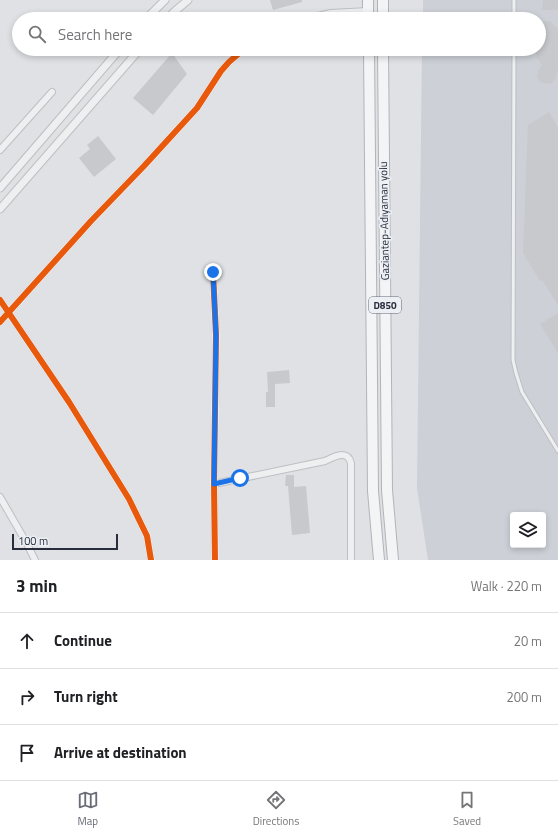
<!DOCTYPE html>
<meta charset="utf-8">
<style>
body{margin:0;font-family:"Titillium Web",sans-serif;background:#f2f2f2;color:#202124}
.controls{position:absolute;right:12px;bottom:12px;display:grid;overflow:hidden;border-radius:4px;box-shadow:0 2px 6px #0003}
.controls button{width:36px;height:36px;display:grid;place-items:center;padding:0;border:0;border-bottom:1px solid #e0e0e0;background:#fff;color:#202124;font:20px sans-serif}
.scale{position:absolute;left:12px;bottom:10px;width:106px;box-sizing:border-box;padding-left:4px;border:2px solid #272d3c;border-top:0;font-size:11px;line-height:14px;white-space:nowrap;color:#272d3c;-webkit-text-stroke:3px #eceff4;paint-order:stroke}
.stop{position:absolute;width:12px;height:12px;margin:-9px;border:3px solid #1a73e8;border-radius:50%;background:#fff}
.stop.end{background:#1a73e8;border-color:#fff;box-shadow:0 1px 4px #0008}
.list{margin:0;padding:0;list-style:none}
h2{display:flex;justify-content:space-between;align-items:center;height:52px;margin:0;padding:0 16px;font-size:17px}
h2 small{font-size:13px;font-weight:400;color:#757577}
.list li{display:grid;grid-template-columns:26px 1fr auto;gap:12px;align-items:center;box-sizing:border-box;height:56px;padding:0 16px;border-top:1px solid #e0e0e0}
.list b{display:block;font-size:15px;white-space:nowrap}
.list em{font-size:13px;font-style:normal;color:#757577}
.icon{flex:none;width:22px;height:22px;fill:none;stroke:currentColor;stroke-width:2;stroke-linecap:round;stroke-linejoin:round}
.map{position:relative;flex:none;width:558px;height:560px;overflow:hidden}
.search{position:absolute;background:#fff;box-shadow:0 2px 6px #0003;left:12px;right:12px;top:12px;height:44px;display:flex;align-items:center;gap:10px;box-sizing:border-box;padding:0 14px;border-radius:22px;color:#757577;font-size:15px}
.sheet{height:220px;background:#fff}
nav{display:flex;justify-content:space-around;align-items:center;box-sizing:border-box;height:56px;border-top:1px solid #e0e0e0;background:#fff;font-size:11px;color:#757577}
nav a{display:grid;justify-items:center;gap:2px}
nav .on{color:#676c77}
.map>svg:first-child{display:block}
</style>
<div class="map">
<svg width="558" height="560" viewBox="0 0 558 560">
<rect width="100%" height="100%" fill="#dfe1e4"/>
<!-- built -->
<path fill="#cdd0d7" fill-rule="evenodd" d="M 423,0 L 558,0 L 558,560 L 428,560 L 417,488 L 422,49 L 539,49 L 539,19 L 423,19 ZM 513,515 L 543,515 L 543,545 L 513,545 Z"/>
<!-- building -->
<path fill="#c7c9cc" d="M 270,0 L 302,0 L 302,2 L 273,10 Z
M 543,0 L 558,0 L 558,10 L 542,10 Z
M 544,21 L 550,21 L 558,29 L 558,70 L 556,78 L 554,81 L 552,83 L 546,84 L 540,82 L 537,77 L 538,71 L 542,65 L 537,59 L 536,53 L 537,49 L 539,49 L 539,46 L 544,43 L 539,37 L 539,23 Z
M 172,53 L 187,74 L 153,115 L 133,98 Z
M 549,112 L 558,127 L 558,305 L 542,280 L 540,281 L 523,253 L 528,125 Z
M 98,136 L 116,159 L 94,177 L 79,158 L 90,149 L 87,145 Z
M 558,313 L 558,353 L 540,324 Z
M 289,370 L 290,383 L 275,384 L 275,407 L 266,407 L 266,392 L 268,392 L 267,372 Z
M 286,475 L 294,475 L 294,487 L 306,486 L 310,533 L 292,535 L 288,486 L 285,486 Z"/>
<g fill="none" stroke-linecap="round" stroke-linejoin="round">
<!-- service casing -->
<g stroke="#bdbfc2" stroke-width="5">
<path id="service" d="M 514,19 L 514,0
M 514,49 L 513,360 L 516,373 L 522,392 L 558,451"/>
</g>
<!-- minor casing -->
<g stroke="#bdbfc2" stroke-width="8">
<path id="minor" d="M 305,19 L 331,13 L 368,11
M 0,150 L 52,92
M 213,272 L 216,335 L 214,484 L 215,560
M 0,300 L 69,402 L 129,499 L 147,536 L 151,560
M 0,322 L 91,221 L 144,166 L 197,108 L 221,71 L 229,62 L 244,49
M 214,484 L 325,461 C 334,457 347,449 351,463 L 351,560
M 0,497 L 26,542 L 35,560"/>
</g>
<!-- tertiary casing -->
<g stroke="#bdbfc2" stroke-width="9">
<path id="tertiary" d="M 146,19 L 165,0
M 167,19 L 174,12 L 188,0
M 0,188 L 120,49
M 0,209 L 140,49"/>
</g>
<!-- trunk casing -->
<g stroke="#b1b4b9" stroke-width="12">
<path id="trunk" d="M 368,0 L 368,19
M 383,0 L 383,19
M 369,49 L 373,491 L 379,560
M 383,49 L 387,490 L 393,560"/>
</g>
<!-- service -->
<use href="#service" stroke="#eeeff1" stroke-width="3"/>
<!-- minor -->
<use href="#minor" stroke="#eeeff1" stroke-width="6"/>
<!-- tertiary -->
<use href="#tertiary" stroke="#eeeff1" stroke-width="7"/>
<!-- trunk -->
<use href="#trunk" stroke="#f3f4f5" stroke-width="10"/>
<!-- cycleway casing -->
<g stroke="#eceff4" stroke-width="8">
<path id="cycleway" d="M 213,272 L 216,335 L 214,484 L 215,560
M 0,300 L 69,402 L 129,499 L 147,536 L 151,560
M 0,322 L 91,221 L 144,166 L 197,108 L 221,71 L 229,62 L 244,49"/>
</g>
<!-- cycleway -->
<use href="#cycleway" stroke="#e8590c" stroke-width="6"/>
</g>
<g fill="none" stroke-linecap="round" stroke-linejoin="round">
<!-- route -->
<path stroke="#1a73e8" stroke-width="5" d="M 213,272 L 216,335 L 214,484 L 240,478"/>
</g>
<g text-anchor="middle" stroke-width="3.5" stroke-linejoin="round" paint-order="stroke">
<!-- shield labels -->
<rect fill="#eceff4" stroke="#626773" stroke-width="1" x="369" y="297" width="32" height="16" rx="3"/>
<g font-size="10" font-weight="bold" fill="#272d3c">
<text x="385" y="309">D850</text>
</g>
<!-- street labels -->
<g font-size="11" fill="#272d3c" stroke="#eceff4">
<text transform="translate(384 221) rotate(-91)" y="4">Gaziantep-Adıyaman yolu</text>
</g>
</g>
</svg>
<div class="controls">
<button><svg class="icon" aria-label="layers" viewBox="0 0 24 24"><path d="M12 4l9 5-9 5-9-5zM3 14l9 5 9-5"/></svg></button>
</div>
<div class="scale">100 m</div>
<div class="stop" style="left:240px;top:478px"></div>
<div class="stop end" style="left:213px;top:272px"></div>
<div class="search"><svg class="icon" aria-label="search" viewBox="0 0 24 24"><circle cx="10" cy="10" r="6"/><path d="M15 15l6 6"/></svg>Search here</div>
</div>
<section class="sheet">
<h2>3 min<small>Walk · 220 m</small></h2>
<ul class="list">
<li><svg class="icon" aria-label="ahead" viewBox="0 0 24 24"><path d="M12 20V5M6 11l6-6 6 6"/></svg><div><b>Continue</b></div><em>20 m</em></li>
<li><svg class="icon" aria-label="right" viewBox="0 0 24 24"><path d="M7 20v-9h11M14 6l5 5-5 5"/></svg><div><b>Turn right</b></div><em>200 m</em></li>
<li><svg class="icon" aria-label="arrive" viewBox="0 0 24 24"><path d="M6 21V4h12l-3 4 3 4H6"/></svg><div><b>Arrive at destination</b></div></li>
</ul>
</section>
<nav>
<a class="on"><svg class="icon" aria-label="map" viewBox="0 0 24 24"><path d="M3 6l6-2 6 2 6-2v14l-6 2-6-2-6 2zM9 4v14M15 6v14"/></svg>Map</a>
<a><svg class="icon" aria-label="directions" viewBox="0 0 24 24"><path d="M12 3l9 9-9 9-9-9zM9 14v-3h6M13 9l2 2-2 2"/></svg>Directions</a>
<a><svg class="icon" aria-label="saved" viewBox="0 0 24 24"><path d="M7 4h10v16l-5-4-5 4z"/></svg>Saved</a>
</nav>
